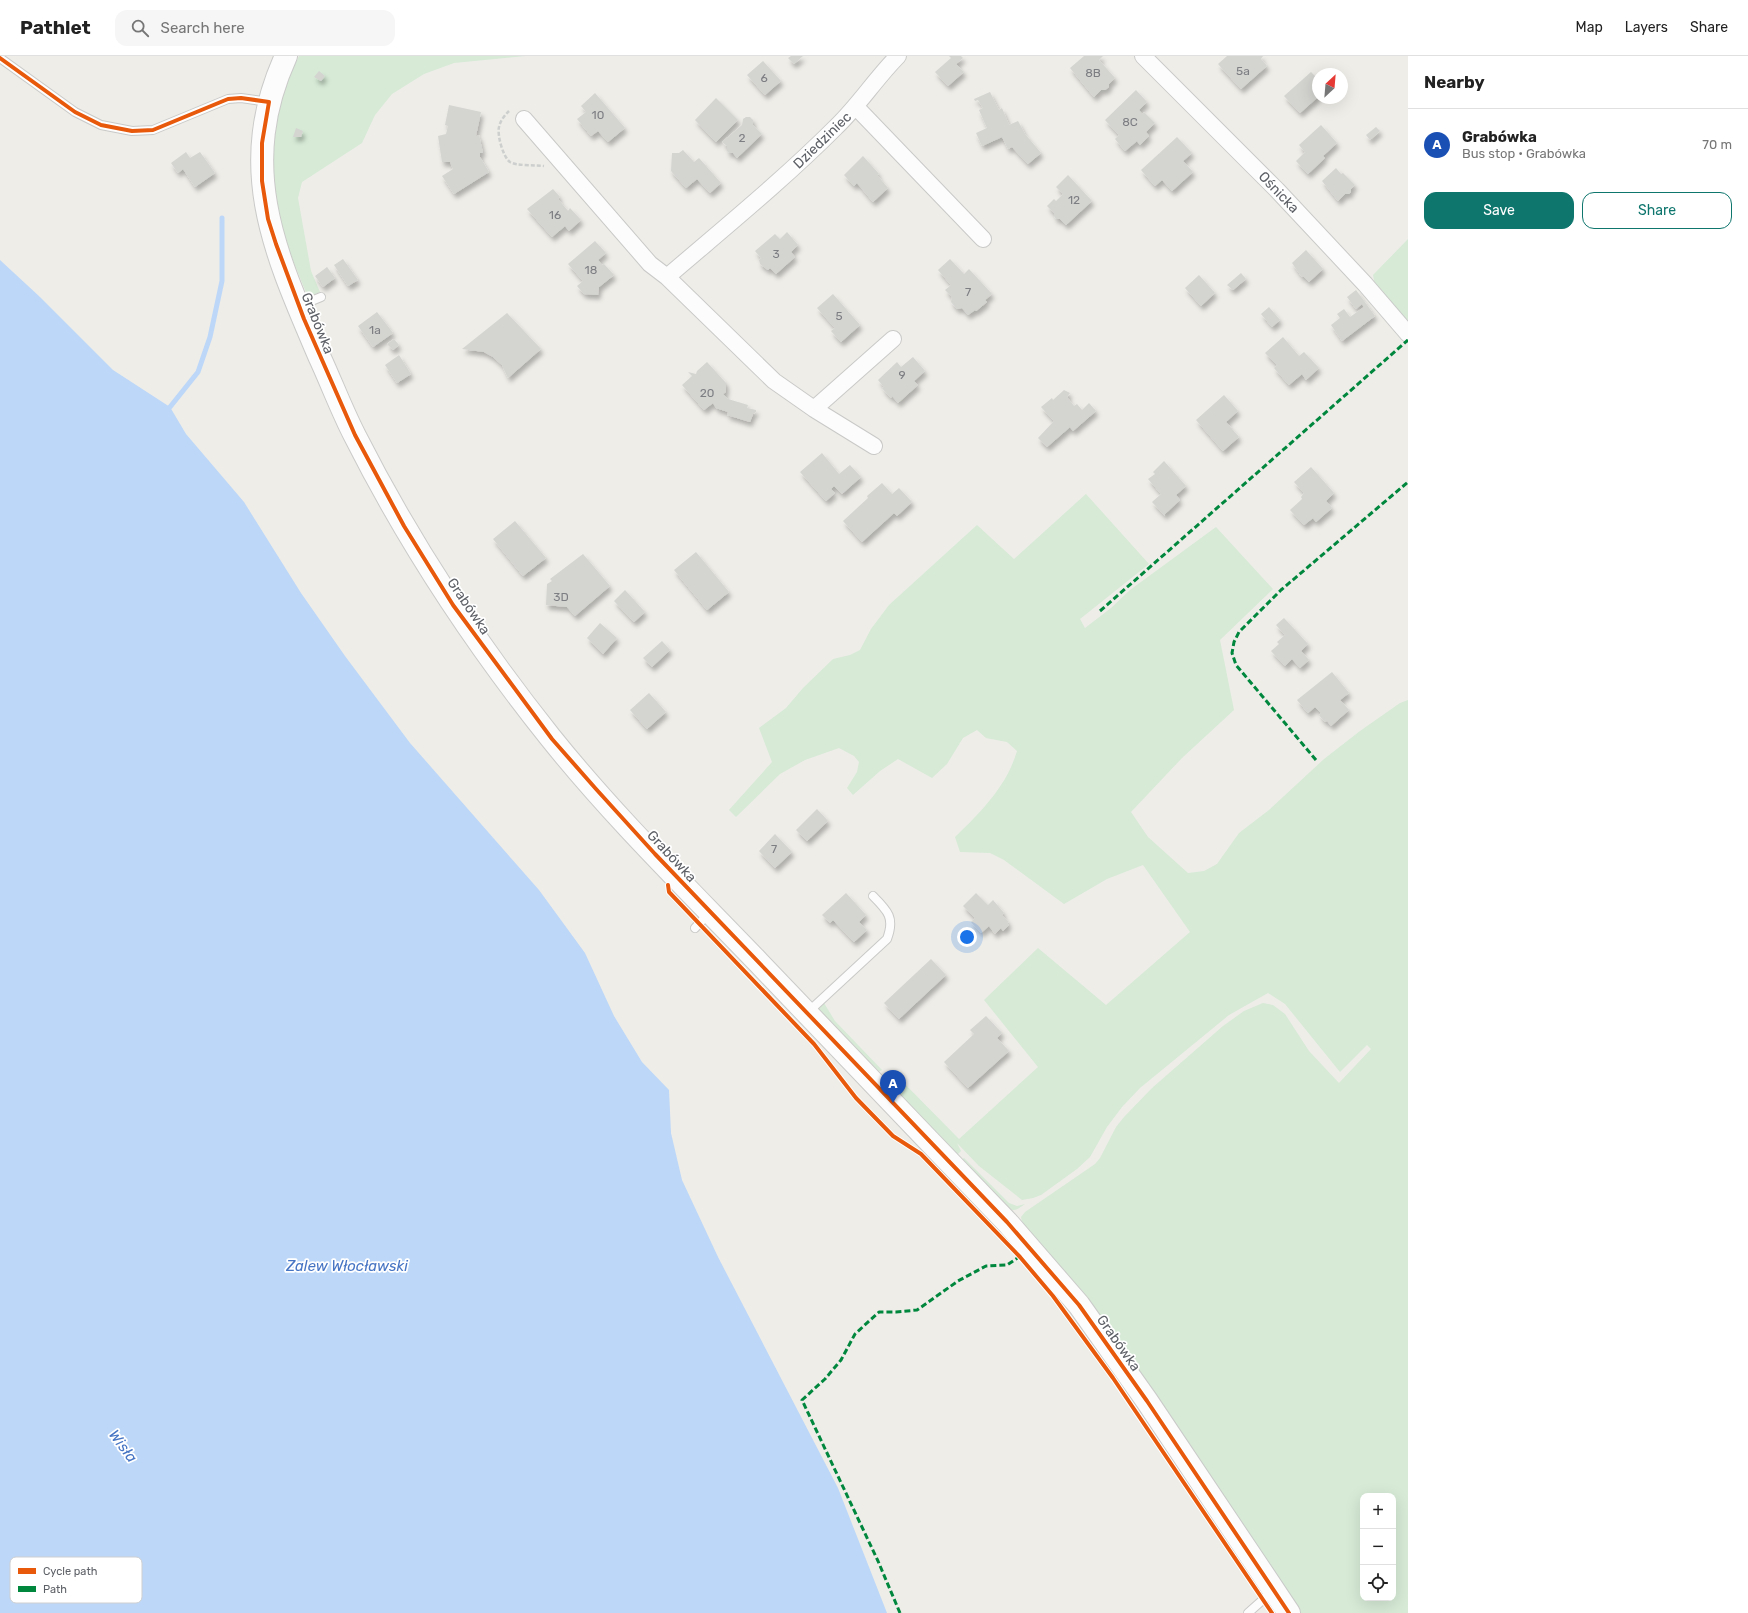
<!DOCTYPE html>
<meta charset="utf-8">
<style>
body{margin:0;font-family:Rubik,sans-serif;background:#f6f6f6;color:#222}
.controls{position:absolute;right:12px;bottom:12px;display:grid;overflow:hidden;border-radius:8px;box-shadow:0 4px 16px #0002}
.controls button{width:36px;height:36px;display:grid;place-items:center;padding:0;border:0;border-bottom:1px solid #e0e0e0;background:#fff;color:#222;font:20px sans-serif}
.compass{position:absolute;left:1312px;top:12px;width:36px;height:36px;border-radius:50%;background:#fff;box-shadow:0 4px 16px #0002;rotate:26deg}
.you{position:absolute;left:967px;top:881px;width:14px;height:14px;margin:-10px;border:3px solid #fff;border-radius:50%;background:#1a73e8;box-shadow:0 0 0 6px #1a73e833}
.badge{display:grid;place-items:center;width:26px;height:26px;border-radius:50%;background:#0f766e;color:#fff;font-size:13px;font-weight:700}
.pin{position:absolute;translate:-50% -33px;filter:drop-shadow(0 1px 2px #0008)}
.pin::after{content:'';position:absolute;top:21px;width:14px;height:12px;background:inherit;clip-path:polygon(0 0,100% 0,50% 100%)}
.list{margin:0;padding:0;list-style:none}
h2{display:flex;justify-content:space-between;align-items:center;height:52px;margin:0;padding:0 16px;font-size:17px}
h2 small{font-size:13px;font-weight:400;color:#767676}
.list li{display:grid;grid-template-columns:26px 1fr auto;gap:12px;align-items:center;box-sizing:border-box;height:72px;padding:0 16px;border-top:1px solid #e0e0e0}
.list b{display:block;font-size:15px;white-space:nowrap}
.list p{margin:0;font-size:13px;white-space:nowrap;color:#767676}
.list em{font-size:13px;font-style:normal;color:#767676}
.actions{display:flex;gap:8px;padding:12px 16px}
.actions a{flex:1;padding:9px 0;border:1px solid #0f766e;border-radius:12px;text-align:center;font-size:14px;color:#0f766e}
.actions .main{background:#0f766e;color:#fff}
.icon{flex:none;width:22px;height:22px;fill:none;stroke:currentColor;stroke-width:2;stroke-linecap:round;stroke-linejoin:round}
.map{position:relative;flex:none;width:1408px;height:1557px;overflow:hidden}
header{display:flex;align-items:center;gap:24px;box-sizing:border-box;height:56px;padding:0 20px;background:#fff;border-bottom:1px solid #e0e0e0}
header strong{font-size:19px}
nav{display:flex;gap:22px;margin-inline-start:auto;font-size:14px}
.search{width:280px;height:36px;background:#f6f6f6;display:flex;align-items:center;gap:10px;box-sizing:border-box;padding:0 14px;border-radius:12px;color:#767676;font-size:15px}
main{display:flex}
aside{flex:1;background:#fff}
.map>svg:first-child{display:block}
</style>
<header>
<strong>Pathlet</strong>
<div class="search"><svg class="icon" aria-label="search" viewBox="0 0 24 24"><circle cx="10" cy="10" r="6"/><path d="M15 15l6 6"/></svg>Search here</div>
<nav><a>Map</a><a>Layers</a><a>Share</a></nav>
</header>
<main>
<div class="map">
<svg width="1408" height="1557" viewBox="0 0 1408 1557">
<defs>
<filter id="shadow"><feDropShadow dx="2.5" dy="4.5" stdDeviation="2" flood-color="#0004"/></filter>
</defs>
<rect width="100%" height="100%" fill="#eeede8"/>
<!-- green -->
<path fill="#d6ead6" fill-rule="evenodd" d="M 299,0 L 525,0 L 454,7 L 424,18 L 392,38 L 375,59 L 362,87 L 302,126 L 298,142 L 311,215 L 320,236 L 308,241 C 299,219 289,196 282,173 C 266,116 271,52 299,0 Z
M 1408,183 L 1408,271 L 1375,229 L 1373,219 Z
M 1087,437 L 1086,438 L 1149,508 L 1080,563 L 1085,572 L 1111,552 L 1130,534 L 1216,471 L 1273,533 L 1220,584 L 1234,654 L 1182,702 L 1131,756 L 1148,781 L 1188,817 L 1204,815 L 1217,808 L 1239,777 L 1269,754 L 1324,703 L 1360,675 L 1400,647 L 1408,644 L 1408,1557 L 1301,1557 L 1211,1424 L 1067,1219 L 1048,1196 L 1023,1171 L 1021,1161 L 1025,1156 L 1095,1108 L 1100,1102 L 1116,1071 L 1124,1061 L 1152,1032 L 1223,970 L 1244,955 L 1263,947 L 1273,949 L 1285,958 L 1309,995 L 1339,1027 L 1371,993 L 1367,989 L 1340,1016 L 1285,948 L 1268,937 L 1229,959 L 1140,1032 L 1122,1051 L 1107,1071 L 1090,1101 L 1077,1113 L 1041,1139 L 1033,1142 L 1022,1144 L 979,1110 L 957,1087 L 961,1095 L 956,1100 L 888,1028 L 897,1020 L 959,1083 L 1038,1011 L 984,944 L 1038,892 L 1106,949 L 1190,876 L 1143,809 L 1107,823 L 1064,848 L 1004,804 L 990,797 L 960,796 L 955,781 C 980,757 1007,730 1017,695 L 1007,686 L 986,682 L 977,674 L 963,682 L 947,708 L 932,722 L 898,703 L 880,715 L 853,739 L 847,732 L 857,716 L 859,706 L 854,700 L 839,692 L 805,704 L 780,718 L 736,761 L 729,754 L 772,706 L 759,672 L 786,652 L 803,632 L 833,603 L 850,599 L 860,594 L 871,573 L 889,549 L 977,469 L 1014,503 ZM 1363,1440 L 1393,1440 L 1393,1542 L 1363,1542 Z
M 824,947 L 835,965 L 882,1014 L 876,1017 L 817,954 Z
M 964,1102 L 1009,1147 L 1017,1150 L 1025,1148 C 1021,1151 1016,1155 1011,1154 C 1002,1151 969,1114 960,1105 Z"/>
<!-- water -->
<path fill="#bcd7f8" d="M 0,204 L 40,241 L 113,314 L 170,351 L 186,378 L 244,446 L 301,537 L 345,600 L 410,687 L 539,834 L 585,897 L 614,960 L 642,1006 L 669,1034 L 671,1077 L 682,1124 L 718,1201 L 838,1432 L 887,1557 L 0,1557 Z"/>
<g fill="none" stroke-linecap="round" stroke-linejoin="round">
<!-- stream -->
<path stroke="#bcd7f8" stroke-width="5" d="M 170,351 L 198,316 L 210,281 L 222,225 L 222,162"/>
</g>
<!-- building -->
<path fill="#d4d4d1" filter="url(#shadow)" d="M 791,0 L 803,0 L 794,8 L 788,2 Z
M 949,0 L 961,0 L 963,2 L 956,8 L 964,16 L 948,30 L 935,16 L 951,2 Z
M 1084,0 L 1103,0 L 1099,4 L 1115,22 L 1109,28 L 1109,31 L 1105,34 L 1101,34 L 1094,41 L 1070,12 Z
M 1227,0 L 1263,0 L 1261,3 L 1267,10 L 1241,33 L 1218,8 Z
M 763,5 L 781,25 L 765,39 L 747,19 Z
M 319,15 L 325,20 L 321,25 L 314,21 Z
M 1311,16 L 1318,23 L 1318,41 L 1300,57 L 1284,40 Z
M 1136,34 L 1147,46 L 1139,54 L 1142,58 L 1144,56 L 1155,67 L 1146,76 L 1149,80 L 1140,89 L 1137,85 L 1125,95 L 1115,83 L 1119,79 L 1105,64 Z
M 990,36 L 999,54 L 1002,52 L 1009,69 L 1018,65 L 1025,78 L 1041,97 L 1028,108 L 1012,91 L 1008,93 L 1002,81 L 982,90 L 976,77 L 987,72 L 979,54 L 983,52 L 978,44 L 975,45 L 974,43 Z
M 595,37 L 625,72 L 608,86 L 598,75 L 591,80 L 577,63 L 586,56 L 581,50 Z
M 716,42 L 738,64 L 716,86 L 695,64 Z
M 449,49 L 481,56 L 476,80 L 479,79 L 483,97 L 480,97 L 480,101 L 489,116 L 454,138 L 442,120 L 453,113 L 450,106 L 442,106 L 438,80 L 446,78 L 448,70 L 445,69 Z
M 746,61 L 750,61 L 753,64 L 753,69 L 762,78 L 737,102 L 733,97 L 729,97 L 727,95 L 727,90 L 722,86 L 742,69 L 743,63 Z
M 1321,69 L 1337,87 L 1323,100 L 1325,102 L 1308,118 L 1296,105 L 1305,96 L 1299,89 Z
M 1376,71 L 1380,75 L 1370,84 L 1366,79 Z
M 296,72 L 303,75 L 301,81 L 293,81 Z
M 1177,81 L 1192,97 L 1183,105 L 1193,116 L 1172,135 L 1162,124 L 1155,130 L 1141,114 Z
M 683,94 L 694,106 L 699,102 L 721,127 L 710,137 L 697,123 L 686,132 L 671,115 L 672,97 L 679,97 Z
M 186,96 L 190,102 L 200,96 L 215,117 L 195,131 L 183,113 L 178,117 L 171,107 Z
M 863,100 L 879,118 L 877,119 L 888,132 L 873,146 L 857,127 L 854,130 L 844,119 Z
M 1336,112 L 1341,118 L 1343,117 L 1355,129 L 1351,133 L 1351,136 L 1349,138 L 1345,138 L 1338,145 L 1322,125 Z
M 1068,119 L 1092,145 L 1066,169 L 1060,163 L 1056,163 L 1054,160 L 1054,157 L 1047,150 L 1054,143 L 1056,145 L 1063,138 L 1056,131 Z
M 553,133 L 560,141 L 558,143 L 568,155 L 570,152 L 581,164 L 569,175 L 565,170 L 552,181 L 527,153 Z
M 787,176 L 798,189 L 791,196 L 795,201 L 776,218 L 770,212 L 768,214 L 760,208 L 759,204 L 761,202 L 755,195 L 775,178 L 780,183 Z
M 595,185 L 606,197 L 598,204 L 602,209 L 604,208 L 614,219 L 599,231 L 598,239 L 584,238 L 577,230 L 583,225 L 568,208 Z
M 1306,194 L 1323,213 L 1309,226 L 1304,221 L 1301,220 L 1292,207 Z
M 343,203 L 358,224 L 348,230 L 334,209 Z
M 950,203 L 964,218 L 969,213 L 992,238 L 985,244 L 987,246 L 976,255 L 975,254 L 968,259 L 962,252 L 957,253 L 951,246 L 952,241 L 945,234 L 951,229 L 938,214 Z
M 327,211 L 335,222 L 323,231 L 315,220 Z
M 1241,217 L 1246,223 L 1233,234 L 1227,229 Z
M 1199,219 L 1215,237 L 1201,250 L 1185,232 Z
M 1356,234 L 1375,260 L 1342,285 L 1331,269 L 1340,262 L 1337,258 L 1344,253 L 1350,261 L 1364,251 L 1362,248 L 1356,253 L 1347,241 Z
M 833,238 L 860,269 L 841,286 L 831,275 L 835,272 L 817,252 Z
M 1269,251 L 1280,264 L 1272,271 L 1261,258 Z
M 377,256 L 393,277 L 373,291 L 358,270 Z
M 507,257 L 541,293 L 508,322 L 502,309 L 493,301 L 484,296 L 462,293 Z
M 1283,281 L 1299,300 L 1304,296 L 1319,312 L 1306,324 L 1302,318 L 1289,329 L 1274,312 L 1277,309 L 1265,297 Z
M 394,283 L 399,289 L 393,294 L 387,288 Z
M 399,299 L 411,318 L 397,327 L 385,309 Z
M 913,301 L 925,315 L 914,325 L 918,329 L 898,347 L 892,340 L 891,342 L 882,332 L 884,331 L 878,324 L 897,306 L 901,311 Z
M 707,306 L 726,327 L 726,336 L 723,338 L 728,343 L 748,349 L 747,352 L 756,354 L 756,356 L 753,358 L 750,366 L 727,359 L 728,356 L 716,352 L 713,347 L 704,354 L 682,329 L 692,320 L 688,316 L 696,318 L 697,315 Z
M 1064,334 L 1070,337 L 1067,341 L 1074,350 L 1077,348 L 1082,354 L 1089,347 L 1096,355 L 1073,375 L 1070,371 L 1047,391 L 1038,382 L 1054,365 L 1041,351 L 1052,342 L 1053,344 Z
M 1224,339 L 1238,355 L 1226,366 L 1239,381 L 1223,395 L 1196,364 Z
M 822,397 L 839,418 L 850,409 L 861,421 L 842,438 L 834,430 L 831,433 L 835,437 L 826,445 L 800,416 Z
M 1164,405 L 1186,430 L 1176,439 L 1180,444 L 1165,458 L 1165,460 L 1152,446 L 1161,438 L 1148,423 L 1155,418 L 1153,416 Z
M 1311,411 L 1334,437 L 1326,445 L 1332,452 L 1316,466 L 1313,462 L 1304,469 L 1290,454 L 1302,443 L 1301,441 L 1304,437 L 1294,426 Z
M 882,427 L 892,438 L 899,432 L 912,446 L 897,460 L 894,457 L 862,486 L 843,465 L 868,442 L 867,440 Z
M 515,465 L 546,502 L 523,520 L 493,483 Z
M 696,496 L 729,536 L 707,554 L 674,514 Z
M 583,498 L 610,530 L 575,560 L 567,551 L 546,549 L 547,528 L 552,525 L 550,523 Z
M 625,534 L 645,556 L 634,566 L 614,545 Z
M 1284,562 L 1308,588 L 1301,595 L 1309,604 L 1300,612 L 1292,603 L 1285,610 L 1271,595 L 1279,588 L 1277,586 L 1285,579 L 1276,569 Z
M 600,567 L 617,582 L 603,598 L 587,582 Z
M 662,585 L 670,594 L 652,611 L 643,602 Z
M 1332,616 L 1349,637 L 1340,644 L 1349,654 L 1331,670 L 1327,665 L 1325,666 L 1319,659 L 1321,657 L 1315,651 L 1308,657 L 1297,644 Z
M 649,637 L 666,656 L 647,673 L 630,654 Z
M 817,753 L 828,765 L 807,785 L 796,774 Z
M 775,778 L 792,796 L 775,812 L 759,795 Z
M 846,837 L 866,859 L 859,866 L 867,874 L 854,886 L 833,864 L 830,867 L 822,859 Z
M 976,837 L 988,849 L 993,844 L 1004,857 L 1002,859 L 1009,866 L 1007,867 L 1009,869 L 1003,875 L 1001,872 L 995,878 L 989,870 L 981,877 L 971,866 L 975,862 L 963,850 Z
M 931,903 L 946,919 L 899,963 L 884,947 Z
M 986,960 L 1002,977 L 997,982 L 1009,995 L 968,1032 L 944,1006 L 974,978 L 970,974 Z"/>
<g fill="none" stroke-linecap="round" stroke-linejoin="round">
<!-- lane casing -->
<g stroke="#c9cac8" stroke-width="10">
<path id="lane" d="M 0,2 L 75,56 L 101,69 L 132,75 L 153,74 L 228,43 L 241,42 L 269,46
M 299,250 L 321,241
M 695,872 L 710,856
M 807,957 L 887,883 C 895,862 888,855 873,840
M 1248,1557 L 1266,1541 L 1274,1536"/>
</g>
<!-- street casing -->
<g stroke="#c9cac8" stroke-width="18">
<path id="street" d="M 1143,0 L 1277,134 L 1365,228 L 1408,278
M 856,51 L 983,183
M 524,63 L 650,208 L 667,221 L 774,325 L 814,353 L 874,390
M 667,221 C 724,172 783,124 836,71 C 859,49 876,22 898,0
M 814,353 L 893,283"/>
</g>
<!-- secondary casing -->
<g stroke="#cacac9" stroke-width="24">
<path id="secondary" d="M 286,0 C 235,112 275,197 320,302 C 332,328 342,355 355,380 C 409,487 475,587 550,681 C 614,761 688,833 759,907 C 842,994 924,1080 1007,1166 L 1079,1249 L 1147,1345 L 1289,1557"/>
</g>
<!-- path -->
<path stroke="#cccfcd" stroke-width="2.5" stroke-dasharray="4 2" stroke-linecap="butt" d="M 509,55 C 505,59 500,65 499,71 C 497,79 503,101 510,106 C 516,110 536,109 544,110"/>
<!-- lane -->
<use href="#lane" stroke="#fcfcfc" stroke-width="8"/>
<!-- street -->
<use href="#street" stroke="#fcfcfc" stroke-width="16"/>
<!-- secondary -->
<use href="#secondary" stroke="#fcfcfc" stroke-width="22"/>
<!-- quiet -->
<path stroke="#00873e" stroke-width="3" stroke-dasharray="6 3" stroke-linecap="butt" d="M 1100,555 L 1408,284
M 1316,704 L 1236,609 L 1232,597 L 1234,586 L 1239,576 L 1281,534 L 1408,426
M 900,1557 L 878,1505 L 802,1344 L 825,1323 L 841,1304 L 855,1278 L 879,1256 L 896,1256 L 917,1254 L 958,1225 L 986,1210 L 1007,1209 L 1022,1199"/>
<!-- cycleway casing -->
<g stroke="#fff" stroke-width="6">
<path id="cycleway" d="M 0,2 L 75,56 L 101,69 L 132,75 L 153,74 L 228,43 L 241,42 L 269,46 L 262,87 L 262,125 L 268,163 L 276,188 L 304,263 L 355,379 L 404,470 L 453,549 L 552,683 L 596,733 L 655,798 L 1007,1166 L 1079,1249 L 1147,1345 L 1289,1557
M 668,829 L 669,836 L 814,988 L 856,1042 L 893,1080 L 921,1098 L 1020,1201 L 1053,1240 L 1113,1322 L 1272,1557"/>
</g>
<!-- cycleway -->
<use href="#cycleway" stroke="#e8590c" stroke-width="4"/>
</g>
<g text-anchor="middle" stroke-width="3.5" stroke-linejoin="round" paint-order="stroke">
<!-- number labels -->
<g font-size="12" fill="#7c7e82">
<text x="1243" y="19">5a</text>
<text x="1093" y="21">8B</text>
<text x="764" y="26">6</text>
<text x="598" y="63">10</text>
<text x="1130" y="70">8C</text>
<text x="742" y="86">2</text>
<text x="1074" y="148">12</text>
<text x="555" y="163">16</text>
<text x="776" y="202">3</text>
<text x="591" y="218">18</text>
<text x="968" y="240">7</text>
<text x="839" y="264">5</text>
<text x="375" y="278">1a</text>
<text x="902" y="323">9</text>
<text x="707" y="341">20</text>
<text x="561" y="545">3D</text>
<text x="774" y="797">7</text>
</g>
<!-- street labels -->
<g font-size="14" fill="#5d6066" stroke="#fff">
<text transform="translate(822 84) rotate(-44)" y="5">Dziedziniec</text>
<text transform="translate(1279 136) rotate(46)" y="5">Ośnicka</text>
<text transform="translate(318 267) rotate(68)" y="5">Grabówka</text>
<text transform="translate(469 550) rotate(56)" y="5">Grabówka</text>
<text transform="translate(672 800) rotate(47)" y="5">Grabówka</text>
<text transform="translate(1119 1287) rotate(55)" y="5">Grabówka</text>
</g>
<!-- water labels -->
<g font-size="15" font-style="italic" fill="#4775c4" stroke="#fff">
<text x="347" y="1215">Zalew Włocławski</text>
<text transform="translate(123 1390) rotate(53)" y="5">Wisła</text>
</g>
</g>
<!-- legend -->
<rect x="10" y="1501" width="132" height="46" rx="6" fill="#fff" stroke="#cecfd1" stroke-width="1"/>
<rect x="18" y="1512" width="18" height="6" fill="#e8590c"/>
<rect x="18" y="1530" width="18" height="6" fill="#00873e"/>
<g font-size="11" fill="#5d6066">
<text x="43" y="1519">Cycle path</text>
<text x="43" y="1537">Path</text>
</g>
</svg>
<div class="controls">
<button>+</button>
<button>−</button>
<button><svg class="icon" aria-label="locate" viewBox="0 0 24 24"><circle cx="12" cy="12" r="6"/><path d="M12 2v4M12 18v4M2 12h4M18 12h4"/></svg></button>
</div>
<svg class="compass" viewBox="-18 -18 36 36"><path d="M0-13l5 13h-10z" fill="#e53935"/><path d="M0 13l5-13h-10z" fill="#767676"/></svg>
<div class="you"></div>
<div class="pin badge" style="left:893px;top:1047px;background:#1a4fb4">A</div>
</div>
<aside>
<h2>Nearby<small></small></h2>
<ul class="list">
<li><span class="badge" style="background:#1a4fb4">A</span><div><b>Grabówka</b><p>Bus stop · Grabówka</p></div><em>70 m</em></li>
</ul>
<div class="actions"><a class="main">Save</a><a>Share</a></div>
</aside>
</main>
